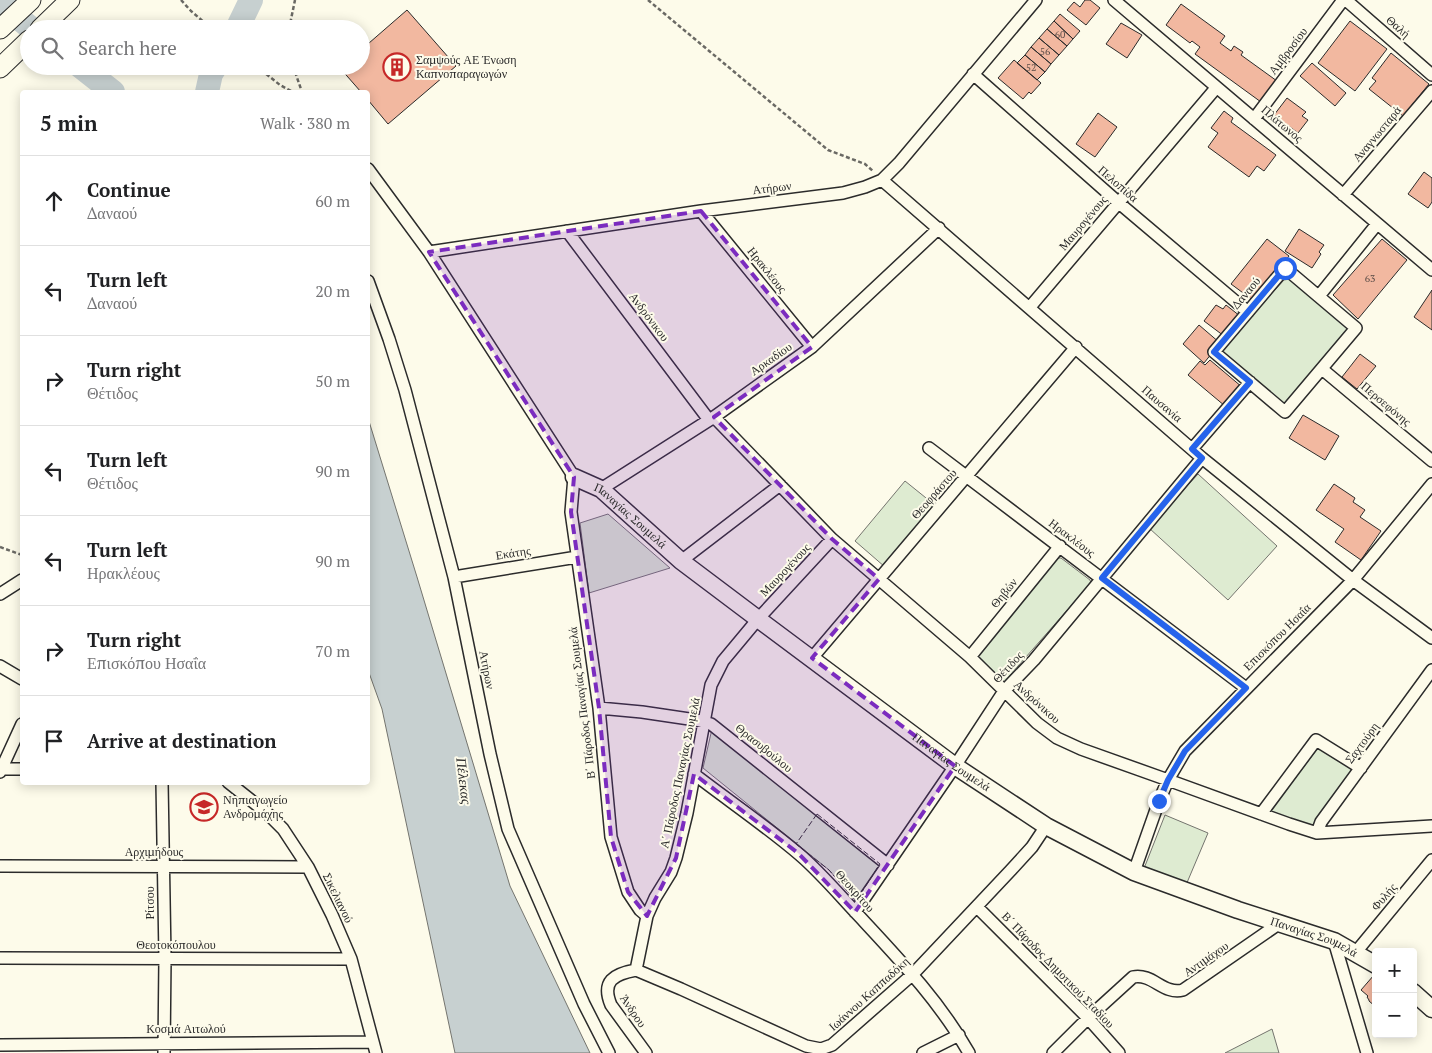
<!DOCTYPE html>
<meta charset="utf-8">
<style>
body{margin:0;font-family:"PT Serif",serif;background:#f6f6f6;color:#202124}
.controls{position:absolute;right:15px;bottom:15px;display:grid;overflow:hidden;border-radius:5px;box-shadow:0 2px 12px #0003}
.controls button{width:45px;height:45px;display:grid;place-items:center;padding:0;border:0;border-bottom:1px solid #e0e0e0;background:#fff;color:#202124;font:25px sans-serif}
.stop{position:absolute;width:15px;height:15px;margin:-11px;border:4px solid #2563eb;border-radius:50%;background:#fff}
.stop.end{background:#2563eb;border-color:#fff;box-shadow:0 1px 5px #0008}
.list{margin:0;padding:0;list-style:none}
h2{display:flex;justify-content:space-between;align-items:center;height:65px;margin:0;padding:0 20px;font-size:21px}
h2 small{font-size:16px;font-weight:400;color:#757577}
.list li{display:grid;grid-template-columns:32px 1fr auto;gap:15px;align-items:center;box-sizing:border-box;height:90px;padding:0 20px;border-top:1px solid #e0e0e0}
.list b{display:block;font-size:19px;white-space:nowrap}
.list p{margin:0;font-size:16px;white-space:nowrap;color:#757577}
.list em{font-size:16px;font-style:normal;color:#757577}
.icon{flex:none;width:28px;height:28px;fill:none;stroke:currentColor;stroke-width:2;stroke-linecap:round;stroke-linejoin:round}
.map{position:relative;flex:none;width:1432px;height:1053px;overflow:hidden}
.search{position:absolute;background:#fff;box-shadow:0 2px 12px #0003;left:20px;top:20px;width:350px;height:55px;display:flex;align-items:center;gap:12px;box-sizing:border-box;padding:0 18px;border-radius:28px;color:#757577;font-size:19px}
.panel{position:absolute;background:#fff;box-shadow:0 2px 12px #0003;left:20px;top:90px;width:350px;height:695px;border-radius:5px}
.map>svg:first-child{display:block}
</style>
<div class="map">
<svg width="1432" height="1053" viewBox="0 0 1432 1053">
<rect width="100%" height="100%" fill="#fdfbea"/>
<!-- green -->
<path fill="#deebd1" stroke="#74746e" d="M 1290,279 L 1346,325 L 1347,332 L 1288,403 L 1282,403 L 1222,353 L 1223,347 L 1284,280 Z
M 1198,474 L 1277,546 L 1228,600 L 1149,528 Z
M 905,481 L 936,506 L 885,567 L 855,541 Z
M 608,514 L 670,568 L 589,593 L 580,523 Z
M 1058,558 L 1061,558 L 1090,580 L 1091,583 L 1004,682 L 999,682 L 977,662 L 977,656 Z
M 712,729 L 880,864 L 856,901 L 829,870 L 703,768 Z
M 1318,748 L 1355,771 L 1313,829 L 1269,813 Z
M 1165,815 L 1208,833 L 1186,885 L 1143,871 Z
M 1272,1029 L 1279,1053 L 1225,1053 Z"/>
<!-- water -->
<path fill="#c7d0d0" stroke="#74746e" d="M 368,418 L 417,577 L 510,886 L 590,1053 L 455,1053 L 382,709 L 368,670 Z"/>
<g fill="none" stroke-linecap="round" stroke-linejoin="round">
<!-- river -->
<path stroke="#c7d0d0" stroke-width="24" d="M 0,3 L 32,29
M 237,29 L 251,0
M 80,66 L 113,92
M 207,92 L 211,74 L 216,66"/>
</g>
<!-- building -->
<path fill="#f2b8a0" stroke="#2b2b2b" d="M 1085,0 L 1090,0 L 1100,8 L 1086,25 L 1067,10 L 1074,2 L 1080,7 Z
M 1181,4 L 1225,36 L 1220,43 L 1231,51 L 1234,46 L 1243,52 L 1241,55 L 1277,81 L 1261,102 L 1195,54 L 1200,47 L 1192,41 L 1190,43 L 1166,25 Z
M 407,10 L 456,66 L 388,124 L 368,100 L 368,92 L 361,92 L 340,68 L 342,66 L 361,66 L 361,50 Z
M 1060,14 L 1080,31 L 1073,39 L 1054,21 Z
M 1054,21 L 1073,39 L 1067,46 L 1047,29 Z
M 1350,21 L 1387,49 L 1355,91 L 1318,63 Z
M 1121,23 L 1142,35 L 1127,58 L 1106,44 Z
M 1047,29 L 1067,46 L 1059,55 L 1039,38 Z
M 1039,38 L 1059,55 L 1051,64 L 1031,47 Z
M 1031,47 L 1051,64 L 1045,72 L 1025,55 Z
M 1391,53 L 1429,84 L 1403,116 L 1369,89 L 1376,81 L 1372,78 Z
M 1025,55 L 1045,72 L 1037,80 L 1017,63 Z
M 1014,60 L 1041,83 L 1031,94 L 1029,92 L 1023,99 L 998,78 Z
M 1312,63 L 1346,93 L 1335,106 L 1300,76 Z
M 1287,98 L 1306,112 L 1302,116 L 1308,120 L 1298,133 L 1274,115 Z
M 1224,111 L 1233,118 L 1231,122 L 1276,155 L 1264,171 L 1257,166 L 1249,177 L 1208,147 L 1218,133 L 1211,128 Z
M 1098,113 L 1117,127 L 1095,157 L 1076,144 Z
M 1424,172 L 1432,178 L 1432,202 L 1428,208 L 1408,194 Z
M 1299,229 L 1324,245 L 1319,252 L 1321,254 L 1312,268 L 1285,251 Z
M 1267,239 L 1289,256 L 1254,301 L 1231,284 Z
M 1382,239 L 1407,260 L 1358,319 L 1333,295 Z
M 1432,290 L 1432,330 L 1414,317 Z
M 1216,305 L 1223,309 L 1226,305 L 1240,316 L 1224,336 L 1204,321 Z
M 1199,325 L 1220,343 L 1204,363 L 1183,344 Z
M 1360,354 L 1376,366 L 1357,389 L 1342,377 Z
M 1210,360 L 1242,387 L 1225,406 L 1188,375 L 1200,361 L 1205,365 Z
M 1303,415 L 1339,436 L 1325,460 L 1289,438 Z
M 1334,484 L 1355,498 L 1353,502 L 1365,510 L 1360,517 L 1381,531 L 1361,560 L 1335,542 L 1344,529 L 1316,510 Z
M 1374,975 L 1376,976 L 1376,1007 L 1369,1001 L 1369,1000 L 1367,997 L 1368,996 L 1361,990 Z"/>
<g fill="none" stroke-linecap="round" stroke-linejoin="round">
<!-- street casing -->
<g stroke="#2b2b2b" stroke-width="14">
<path id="street" d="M 1114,0 L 1432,270
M 1346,0 L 1432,75
M 973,74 L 1119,203 L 1248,312
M 1254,119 L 1343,0
M 368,169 L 429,252 L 574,477 L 571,512 L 599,708 L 611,837 L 628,892 L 640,910 L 647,916
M 882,180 L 1202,458 L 1353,580 L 1432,638
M 1343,195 L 1432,91
M 701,211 L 812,347
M 567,231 L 709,420
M 429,252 L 701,211 L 843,193 L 865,187 L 882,180 L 899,163 L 1036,0
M 1285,268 L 1356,328 L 1285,412 L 1214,352 Z
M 368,281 L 389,339 L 405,390 L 454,577 L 490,754 L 508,829 L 584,1004 L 609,1053
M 1319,296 L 1377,224
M 1030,307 L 1216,88
M 1322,369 L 1432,461
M 714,417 L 832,539 L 970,657 L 1037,723 L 1057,738 L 1081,749 L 1168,780 L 1289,824 L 1317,833 L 1432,826
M 929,448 L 1246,688
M 1192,449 L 1250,382
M 601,489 L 714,417 L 812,347 L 939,228
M 681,561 L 780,485
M 454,577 L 577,557
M 0,594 L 22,580
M 970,657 L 1060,546
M 812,658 L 1076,347
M 0,666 L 22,679
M 599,708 L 642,712 L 696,720 L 711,724 L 888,865
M 2,769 L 22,769
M 0,772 L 22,724
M 694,774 C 729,801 766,826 800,855 C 822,874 840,896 860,917 C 900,960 940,1002 969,1053
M 162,782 L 165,958 L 164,1053
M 228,782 L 267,813 L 283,829 L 308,867 L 332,915 L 351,959 L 376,1053
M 1261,814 L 1316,740 L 1361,768
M 1317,833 L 1321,822 L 1432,670
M 0,866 L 308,867
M 1134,872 L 1159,801 L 1168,780 L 1185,751 L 1353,580 L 1432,484
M 977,907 L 1088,1018 L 1119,1053
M 855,912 L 955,766 L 1004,691 L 1034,660 L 1202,458
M 1334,941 L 1367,1053
M 1356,952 L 1432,860
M 0,958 L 351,959
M 636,970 L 681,989 L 806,1046 L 821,1049 L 832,1045 L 913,974 L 1011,870 L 1032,847 L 1046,826
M 636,970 L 647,916 L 655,898 L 671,872 L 676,858 L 687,813 L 711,685 L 723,661 L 758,619 L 832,539
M 636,970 C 614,974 601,981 611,1005 L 646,1053
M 0,1045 L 373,1042
M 923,1053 L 959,1035
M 1053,1053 L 1088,1018 L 1133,977 C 1153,973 1163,995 1183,990 L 1280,923"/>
</g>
<!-- secondary casing -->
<g stroke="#2b2b2b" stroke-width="19">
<g id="secondary">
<path id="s1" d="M 574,477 L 601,489 L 681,561 L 758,619 L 955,766 L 1046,826 L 1134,872 L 1238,910 L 1334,941 L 1376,965"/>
<path d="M 1413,992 L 1432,1009"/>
</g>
</g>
<!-- primary casing -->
<g stroke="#2b2b2b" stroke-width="21">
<path id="primary" d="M 0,29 L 31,0
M 40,29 L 70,0
M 0,68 L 29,40"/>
</g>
<!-- path -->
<path stroke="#6a6964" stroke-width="2.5" stroke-dasharray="4 2.5" stroke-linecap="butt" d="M 181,0 L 191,11 L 212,29
M 648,0 L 828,150 L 865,164 L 874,172
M 289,29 L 295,0
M 256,66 L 280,85 L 293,92
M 293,66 L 302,92
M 0,547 L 22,555"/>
<!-- street -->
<use href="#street" stroke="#fdfbea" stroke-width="11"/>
<!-- secondary -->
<use href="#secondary" stroke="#fdfbea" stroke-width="16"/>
<!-- primary -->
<use href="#primary" stroke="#fdfbea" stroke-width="19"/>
<!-- fence -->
<path stroke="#2b2b2b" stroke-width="1" stroke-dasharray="6 2.5" stroke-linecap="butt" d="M 817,814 L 880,864 L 856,901 L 829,870 L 796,844 Z"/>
</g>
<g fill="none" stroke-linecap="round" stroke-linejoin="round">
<!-- route -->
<path stroke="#2563eb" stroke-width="6" d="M 1159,801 L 1168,780 L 1185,751 L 1246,688 L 1102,578 L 1202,458 L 1192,449 L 1250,382 L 1214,352 L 1285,268"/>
</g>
<!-- marked area -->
<path fill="#7b2cbf" fill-opacity="0.2" stroke="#7b2cbf" stroke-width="4" stroke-dasharray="10 6" stroke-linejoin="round" d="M 701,211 L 812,347 L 714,417 L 832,539 L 879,579 L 812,658 L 955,766 L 855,912 L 798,853 L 694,774 L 676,858 L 647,916 L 628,892 L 611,837 L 599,708 L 571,512 L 574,477 L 429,252 Z"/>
<!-- icons -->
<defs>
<g id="building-ring" transform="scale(1.4375)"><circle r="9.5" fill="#fdfbea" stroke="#c62828" stroke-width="1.5"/><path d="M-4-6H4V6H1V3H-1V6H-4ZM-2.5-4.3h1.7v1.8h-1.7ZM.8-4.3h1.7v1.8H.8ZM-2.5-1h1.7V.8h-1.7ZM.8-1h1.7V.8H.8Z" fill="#c62828"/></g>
<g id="school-ring" transform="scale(1.4375)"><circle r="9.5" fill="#fdfbea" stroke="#c62828" stroke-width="1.5"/><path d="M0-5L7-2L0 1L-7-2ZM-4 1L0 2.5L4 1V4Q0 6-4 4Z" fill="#c62828"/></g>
</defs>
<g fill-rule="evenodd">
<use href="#building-ring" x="397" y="67"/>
<use href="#school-ring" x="204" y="807"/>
</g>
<g text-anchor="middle" stroke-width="4" stroke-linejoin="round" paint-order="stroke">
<!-- number labels -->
<g font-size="10" fill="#5d4e48">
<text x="1060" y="38">60</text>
<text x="1045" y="55">56</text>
<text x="1031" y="71">52</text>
<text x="1370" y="282">63</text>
</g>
<!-- street labels -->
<g font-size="12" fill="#2b2b2b" stroke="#fdfbea">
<text transform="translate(1398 27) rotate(41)" y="4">Θαλή</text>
<text transform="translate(1288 51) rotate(-53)" y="4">Αμβροσίου</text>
<text transform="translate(1282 124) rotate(40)" y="4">Πλάτωνος</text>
<text transform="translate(1377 134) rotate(-50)" y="4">Αναγνωσταρά</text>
<text transform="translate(1118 184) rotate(41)" y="4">Πελοπίδα</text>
<text transform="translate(772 188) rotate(-7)" y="4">Ατήρων</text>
<text transform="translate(1083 223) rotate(-50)" y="4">Μαυρογένους</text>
<text transform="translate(767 270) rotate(51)" y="4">Ηρακλέους</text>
<text transform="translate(1246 293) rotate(-50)" y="4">Δαναού</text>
<text transform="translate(649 317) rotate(53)" y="4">Ανδρόνικου</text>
<text transform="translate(771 359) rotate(-35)" y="4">Αρκαδίου</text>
<text transform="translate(1162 404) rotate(41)" y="4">Παυσανία</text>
<text transform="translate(1386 404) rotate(40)" y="4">Περσεφόνης</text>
<text transform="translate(934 494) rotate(-49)" y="4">Θεοφράστου</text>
<text dy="4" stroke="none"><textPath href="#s1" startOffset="69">Παναγίας Σουμελά</textPath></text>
<text transform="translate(1072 538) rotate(37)" y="4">Ηρακλέους</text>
<text transform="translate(513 553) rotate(-9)" y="4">Εκάτης</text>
<text transform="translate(785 570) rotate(-47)" y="4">Μαυρογένους</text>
<text transform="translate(1004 593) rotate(-51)" y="4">Θηβών</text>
<text transform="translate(1277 637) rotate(-45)" y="4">Επισκόπου Ησαΐα</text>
<text transform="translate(1008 667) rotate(-47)" y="4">Θέτιδος</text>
<text transform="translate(487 670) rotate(79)" y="4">Ατήρων</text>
<text transform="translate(1037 702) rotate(42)" y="4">Ανδρόνικου</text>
<text transform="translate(582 703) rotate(-97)" y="4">Β΄ Πάροδος Παναγίας Σουμελά</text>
<text transform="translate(1362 743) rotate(-54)" y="4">Σαχτούρη</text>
<text transform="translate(764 748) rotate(39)" y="4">Θρασυβούλου</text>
<text dy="4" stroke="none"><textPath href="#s1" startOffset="474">Παναγίας Σουμελά</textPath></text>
<text transform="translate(680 773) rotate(-78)" y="4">Α΄ Πάροδος Παναγίας Σουμελά</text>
<text x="154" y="856">Αρχιμήδους</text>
<text transform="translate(855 891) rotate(48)" y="4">Θεοκρίτου</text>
<text transform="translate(1384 897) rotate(-49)" y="4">Φυλής</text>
<text transform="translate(338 898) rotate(64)" y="4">Σικελιανού</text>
<text transform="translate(150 903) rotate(-90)" y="4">Ρίτσου</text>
<text dy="4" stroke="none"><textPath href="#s1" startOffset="879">Παναγίας Σουμελά</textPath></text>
<text x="176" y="949">Θεοτοκόπουλου</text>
<text transform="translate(1206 959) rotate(-35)" y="4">Αντιμάχου</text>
<text transform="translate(1058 970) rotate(46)" y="4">Β΄ Πάροδος Δημοτικού Σταδίου</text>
<text transform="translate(869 994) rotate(-42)" y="4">Ιωάννου Καππαδόκη</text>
<text transform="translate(633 1011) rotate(56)" y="4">Άνδρου</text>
<text x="186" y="1033">Κοσμά Αιτωλού</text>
</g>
<!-- poi labels -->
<g font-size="12" fill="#2b2b2b" stroke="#fdfbea" text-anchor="start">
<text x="416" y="64">Σαμψούς ΑΕ Ένωση<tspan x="416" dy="14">Καπνοπαραγωγών</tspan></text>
<text x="223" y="804">Νηπιαγωγείο<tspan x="223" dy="14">Ανδρομάχης</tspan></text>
</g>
<!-- water labels -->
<g font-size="14" font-style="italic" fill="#2b2b2b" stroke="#fdfbea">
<text transform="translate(464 781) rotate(83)" y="5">Πέλεκας</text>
</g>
</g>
</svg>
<div class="controls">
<button>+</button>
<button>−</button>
</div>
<div class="stop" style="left:1285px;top:268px"></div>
<div class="stop end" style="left:1159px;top:801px"></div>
<div class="search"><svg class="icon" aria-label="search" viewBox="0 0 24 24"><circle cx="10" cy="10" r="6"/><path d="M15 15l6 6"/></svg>Search here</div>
<section class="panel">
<h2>5 min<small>Walk · 380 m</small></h2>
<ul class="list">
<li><svg class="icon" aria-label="ahead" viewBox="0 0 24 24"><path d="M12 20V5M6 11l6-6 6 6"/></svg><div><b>Continue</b><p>Δαναού</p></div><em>60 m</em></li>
<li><svg class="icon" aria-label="left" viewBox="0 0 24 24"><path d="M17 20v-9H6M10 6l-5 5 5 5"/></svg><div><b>Turn left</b><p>Δαναού</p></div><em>20 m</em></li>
<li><svg class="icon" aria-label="right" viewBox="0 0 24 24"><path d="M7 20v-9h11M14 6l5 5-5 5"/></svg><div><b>Turn right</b><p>Θέτιδος</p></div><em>50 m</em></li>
<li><svg class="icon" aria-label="left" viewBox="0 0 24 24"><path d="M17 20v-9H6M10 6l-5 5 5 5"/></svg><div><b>Turn left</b><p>Θέτιδος</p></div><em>90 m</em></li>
<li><svg class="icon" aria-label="left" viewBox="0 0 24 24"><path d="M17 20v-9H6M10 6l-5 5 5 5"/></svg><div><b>Turn left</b><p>Ηρακλέους</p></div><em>90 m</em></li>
<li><svg class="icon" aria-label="right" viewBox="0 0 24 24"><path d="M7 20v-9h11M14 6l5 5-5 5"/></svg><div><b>Turn right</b><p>Επισκόπου Ησαΐα</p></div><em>70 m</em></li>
<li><svg class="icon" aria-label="arrive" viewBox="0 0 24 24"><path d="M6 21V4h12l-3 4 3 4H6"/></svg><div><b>Arrive at destination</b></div></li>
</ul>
</section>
</div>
